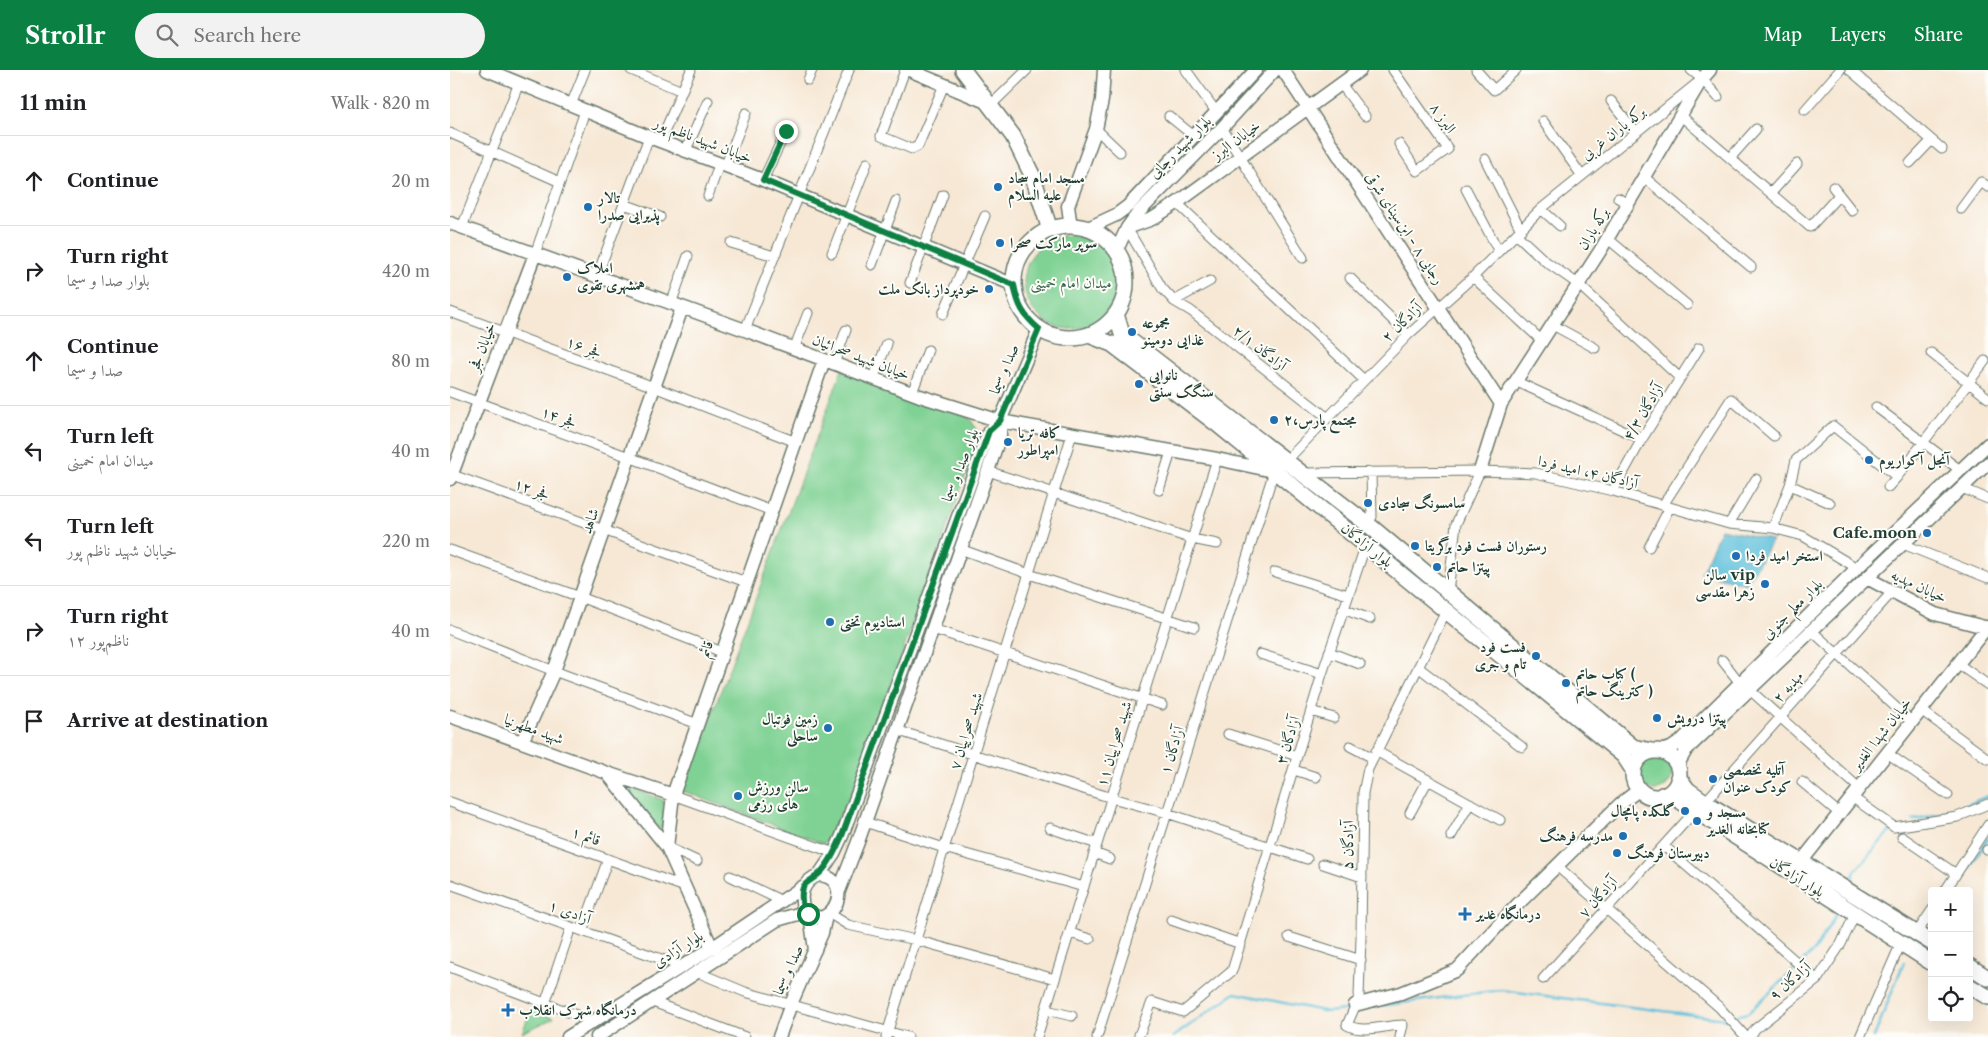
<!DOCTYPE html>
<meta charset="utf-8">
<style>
body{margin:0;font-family:"Libre Caslon Text",Amiri,serif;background:#f2f2f2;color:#202124}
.controls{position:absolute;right:15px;bottom:15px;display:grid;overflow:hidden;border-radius:5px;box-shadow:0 5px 20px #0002}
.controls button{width:45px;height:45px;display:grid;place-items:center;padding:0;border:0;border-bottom:1px solid #e0e0e0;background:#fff;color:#202124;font:25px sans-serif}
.stop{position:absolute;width:15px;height:15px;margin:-11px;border:4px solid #0b8043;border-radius:50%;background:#fff}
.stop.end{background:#0b8043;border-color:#fff;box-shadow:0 1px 5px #0008}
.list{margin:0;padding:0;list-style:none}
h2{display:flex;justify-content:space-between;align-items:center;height:65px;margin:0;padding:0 20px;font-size:21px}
h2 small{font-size:16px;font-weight:400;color:#757577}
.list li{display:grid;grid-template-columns:32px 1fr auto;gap:15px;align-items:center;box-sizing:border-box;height:90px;padding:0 20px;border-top:1px solid #e0e0e0}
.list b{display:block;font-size:19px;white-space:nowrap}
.list p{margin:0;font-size:16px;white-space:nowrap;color:#757577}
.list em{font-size:16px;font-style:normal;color:#757577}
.icon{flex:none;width:28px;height:28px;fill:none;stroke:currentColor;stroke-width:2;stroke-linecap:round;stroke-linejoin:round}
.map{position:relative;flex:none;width:1538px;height:967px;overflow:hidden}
header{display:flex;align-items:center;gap:30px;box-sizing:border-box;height:70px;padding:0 25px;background:#0b8043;color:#fff}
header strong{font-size:24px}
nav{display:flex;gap:28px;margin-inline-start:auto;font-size:18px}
.search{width:350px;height:45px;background:#f2f2f2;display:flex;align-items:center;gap:12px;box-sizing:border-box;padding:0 18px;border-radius:28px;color:#757577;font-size:19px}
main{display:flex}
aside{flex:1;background:#fff}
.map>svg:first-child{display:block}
</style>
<header>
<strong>Strollr</strong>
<div class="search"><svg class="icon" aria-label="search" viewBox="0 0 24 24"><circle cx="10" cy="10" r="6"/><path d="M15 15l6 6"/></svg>Search here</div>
<nav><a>Map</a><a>Layers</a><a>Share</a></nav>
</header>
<main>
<aside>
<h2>11 min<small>Walk · 820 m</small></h2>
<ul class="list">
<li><svg class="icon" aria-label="ahead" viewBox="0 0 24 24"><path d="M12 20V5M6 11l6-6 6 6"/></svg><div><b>Continue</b></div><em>20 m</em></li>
<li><svg class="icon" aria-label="right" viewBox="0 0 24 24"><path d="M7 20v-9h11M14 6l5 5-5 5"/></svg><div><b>Turn right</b><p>بلوار صدا و سیما</p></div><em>420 m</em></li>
<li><svg class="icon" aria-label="ahead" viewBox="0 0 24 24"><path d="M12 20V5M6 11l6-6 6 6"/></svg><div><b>Continue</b><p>صدا و سیما</p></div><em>80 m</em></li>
<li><svg class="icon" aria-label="left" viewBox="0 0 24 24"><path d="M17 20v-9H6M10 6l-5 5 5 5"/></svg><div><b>Turn left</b><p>میدان امام خمینی</p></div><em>40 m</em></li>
<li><svg class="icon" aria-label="left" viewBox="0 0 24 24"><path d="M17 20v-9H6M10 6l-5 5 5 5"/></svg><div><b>Turn left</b><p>خیابان شهید ناظم پور</p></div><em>220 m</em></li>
<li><svg class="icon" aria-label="right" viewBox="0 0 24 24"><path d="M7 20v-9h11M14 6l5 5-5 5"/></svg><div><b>Turn right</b><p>ناظم‌پور ۱۲</p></div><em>40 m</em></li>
<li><svg class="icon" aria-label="arrive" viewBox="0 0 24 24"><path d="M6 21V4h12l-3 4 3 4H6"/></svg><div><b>Arrive at destination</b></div></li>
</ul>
</aside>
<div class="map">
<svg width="1538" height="967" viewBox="0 0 1538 967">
<rect width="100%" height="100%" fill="#fdfcf7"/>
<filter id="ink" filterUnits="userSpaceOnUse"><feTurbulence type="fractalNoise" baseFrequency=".02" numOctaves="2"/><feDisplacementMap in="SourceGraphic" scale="10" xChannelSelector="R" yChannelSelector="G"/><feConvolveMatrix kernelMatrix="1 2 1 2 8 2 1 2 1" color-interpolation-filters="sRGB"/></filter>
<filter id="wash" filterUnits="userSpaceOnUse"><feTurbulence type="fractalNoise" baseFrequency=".0096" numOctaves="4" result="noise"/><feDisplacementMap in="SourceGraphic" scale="20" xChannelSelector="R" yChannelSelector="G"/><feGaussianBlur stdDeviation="1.12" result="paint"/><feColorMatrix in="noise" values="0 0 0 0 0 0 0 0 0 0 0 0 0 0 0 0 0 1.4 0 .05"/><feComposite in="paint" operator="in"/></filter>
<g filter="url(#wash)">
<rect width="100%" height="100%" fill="#f7e8d5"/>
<!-- green -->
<path fill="#80d294" stroke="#508864" d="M574 212a47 47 0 1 1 94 0a47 47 0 1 1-94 0Z
M 392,300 L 507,342 L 519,348 L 529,362 L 524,382 L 403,721 L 374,774 L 233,721 Z
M1188 703a17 17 0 1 1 34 0a17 17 0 1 1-34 0Z
M 181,718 L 213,730 L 214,758 L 208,758 L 178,721 Z
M 81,939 L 104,948 L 72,963 Z"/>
<!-- water -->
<path fill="#5dc0dc" stroke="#3e7e88" d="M 1271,459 L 1322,470 L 1297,514 L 1251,503 Z"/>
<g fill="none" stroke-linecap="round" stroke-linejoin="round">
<!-- stream -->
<path stroke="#5dc0dc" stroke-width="2.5" d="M 1463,750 L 1505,740 L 1538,726
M 1400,814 L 1405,801 L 1438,763 L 1445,760
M 1505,821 L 1538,768
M 1479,863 L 1482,858
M 921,937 L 1051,920 L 1275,949
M 1281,947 L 1298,943 L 1364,881 L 1389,840
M 723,967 L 785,923 L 878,942 L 901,939
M 1424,967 L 1454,892"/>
</g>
</g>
<g filter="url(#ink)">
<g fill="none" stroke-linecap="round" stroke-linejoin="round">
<!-- street casing -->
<g stroke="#6b796c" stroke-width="11">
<path id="street" d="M 181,0 L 232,21
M 455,0 L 431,66 L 462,79 L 468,76 L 494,15
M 736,0 L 767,43
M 943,0 L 998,79 L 967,101 L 949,74
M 1026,0 L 1044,20 L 1066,0
M 1241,0 L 1252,9 L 1268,27
M 1400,0 L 1492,79
M 358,10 L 362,0
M 891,14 L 915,46
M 1161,31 L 1186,63
M 121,35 L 135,0
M 540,36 L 577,0
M 1355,40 L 1390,0
M 1230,45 L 1360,157 L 1389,125
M 719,46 L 745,67
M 1093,51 L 1132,106
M 772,58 L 853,188
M 646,59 L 670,82
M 0,63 L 110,112
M 210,72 L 241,0
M 235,82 L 258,31
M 1280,88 L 1306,59
M 1035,89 L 1071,160
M 1460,93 L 1481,71
M 275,97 L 296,43
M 1194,107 L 1301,197
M 313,110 L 336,61
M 1383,117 L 1402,141
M 1016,119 L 1048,180
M 1321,123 L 1347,94
M 258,126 L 269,95
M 1168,128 L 1178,134
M 727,133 L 914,310
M 174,134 L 210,147
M 1091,139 L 1110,156
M 1511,139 L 1531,112 L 1538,117
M 12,157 L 69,13
M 677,158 L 712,218 L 724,231 L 741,241 L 878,348
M 1066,164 L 1095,191 L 1128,214 L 1230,308
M 1157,168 L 1237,235
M 281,173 L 324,186
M 382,183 L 417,93
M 85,184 L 135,41
M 422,195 L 446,131
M 147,206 L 199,67
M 1023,207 L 1091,270
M 900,208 L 958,265
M 460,213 L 493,125
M 724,231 L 760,211
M 221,234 L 238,186
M 0,242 L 204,317 L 346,372
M 493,244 L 535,146
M 1101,254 L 1145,278
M 295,260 L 399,0
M 344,279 L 358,243
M 1481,283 L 1538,328
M 384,294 L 396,260
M 423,309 L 437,274
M 1065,311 L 1192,369
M 0,322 L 179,387 L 322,441
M 462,323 L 478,280
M 1426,337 L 1510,400
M 837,390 L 958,265 L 1023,207 L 1091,139 L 1246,14
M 538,401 L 742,469 L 767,474
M 921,402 L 922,447
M 854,403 L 1030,401 L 1086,403 L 1163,421 L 1279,454 L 1323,458 L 1353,466 L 1407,498
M 0,404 L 296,512
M 1340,415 L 1380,433
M 1438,417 L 1447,407
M 1512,418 L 1538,429
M 709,420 L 721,382
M 1163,421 L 1192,369 L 1249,278
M 1213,435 L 1281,329 L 1324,366
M 1279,454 L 1306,409
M 1323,458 L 1340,415 L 1346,390 L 1383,356 L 1447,407 L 1535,291
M 1453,474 L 1538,508
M 1199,477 L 1220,437
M 510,479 L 579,504 L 744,557
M 0,480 L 130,527 L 272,582
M 825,502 L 898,525
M 998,522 L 1006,454 L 1030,401
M 893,539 L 920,549
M 483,559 L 712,635
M 0,560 L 104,601 L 248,654
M 1362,561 L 1462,652
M 879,582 L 910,594
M 810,584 L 872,604
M 1272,590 L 1290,613
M 1508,594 L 1538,615
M 968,597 L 1072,677
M 1301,621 L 1409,718
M 1471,640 L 1538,689
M 861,641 L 884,648
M 446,660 L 662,728 L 717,743 L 857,789
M 778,664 L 847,686
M 900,676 L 923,688
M 926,681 L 1050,750
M 1437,683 L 1498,725
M 844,700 L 866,707
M 1352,712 L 1389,743
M 223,725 L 384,783
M 1402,727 L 1444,757 L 1507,747 L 1538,734
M 0,732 L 235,817
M 1255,732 L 1442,522
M 960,743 L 978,710
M 415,752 L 494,778 L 634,817
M 600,758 L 647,774
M 1001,766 L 1020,733
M 1452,767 L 1506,804
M 1214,776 L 1367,910
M 217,777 L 247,791
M 1537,780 L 1538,780
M 644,783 L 660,789
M 873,794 L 912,807
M 1108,797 L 1269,937 L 1296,967
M 280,806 L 330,830
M 0,814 L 231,896
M 1495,821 L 1538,755
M 380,844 L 398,855 L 466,870 L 605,909
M 721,850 L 791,874
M 132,861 L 158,789
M 620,863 L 640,869
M 1466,864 L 1482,840
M 839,867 L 911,890
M 0,897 L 142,951
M 247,902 L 295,922 L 458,967
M 1093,909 L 1245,741
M 203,932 L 295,967
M 95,934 L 121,857
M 596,940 L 622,946
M 689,965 L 702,932 L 733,942 L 782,901 L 872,604 L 916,474
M 436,967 L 622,364
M 587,967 L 767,389
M 647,967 L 824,401
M 950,967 L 953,955 C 935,955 913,964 897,955 L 909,927 L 911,867 L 913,723 L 918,699 L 996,541
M 1300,967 L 1305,959 L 1367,910 L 1391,874 L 1405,844
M 1410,967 L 1451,873"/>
</g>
<!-- secondary casing -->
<g stroke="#6b796c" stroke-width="15">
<path id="secondary" d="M 37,0 L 199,67 L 313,110 L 564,215
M 459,0 L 536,32
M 833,0 L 1051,334
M 0,153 L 295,260 L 470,326 L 550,351 L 767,389 L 823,401
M 621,157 L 618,136 L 646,59 L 652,30 L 654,0
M 677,158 L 702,149 L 727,133 L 910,0
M 636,159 L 666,145 L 678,136 L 806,0
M 666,182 L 677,158 L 688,143 L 772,58 L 825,0
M 1030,401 L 1051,334 L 1150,181 L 1252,9 L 1260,0
M 0,409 L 85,184
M 1417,508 L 1485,544 L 1538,558
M 0,646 L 157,703 L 223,725
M 72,672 L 104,601 L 232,238
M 1210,681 L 1221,678 L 1230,672 L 1407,498 L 1538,374
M 1227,696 L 1236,680 L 1538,393
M 157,703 L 217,777
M 1351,792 L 1537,557
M 369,805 L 384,783 L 392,766 L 539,361 L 550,351 L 589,259
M 369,805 C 397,807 392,842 370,848 L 355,842 C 348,827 352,811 369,805 Z
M 389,821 L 408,772 L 538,401 L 550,365 L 550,351
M 360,845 L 365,880
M 262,878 L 217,777 L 223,725 L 374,290
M 905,935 L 951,923 L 1007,900 L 1066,836 L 1170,734 L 1190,719
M 118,967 L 262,878 L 354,816
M 147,967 L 327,850 L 355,842
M 329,967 L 341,934 L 372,863 L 376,846"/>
</g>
<!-- primary casing -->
<g stroke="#6b796c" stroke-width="18">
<path id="primary" d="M 513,0 L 563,66 L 583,107 L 600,160
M564 212a56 56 0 1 1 112 0a56 56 0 1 1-112 0Z
M 666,244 L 672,264 L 920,456 L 1183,677 L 1201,681
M 639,265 L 662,274 L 767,354 L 1174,686 L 1183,700
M1183 704a23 23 0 1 1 46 0a23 23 0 1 1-46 0Z
M 1228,707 L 1238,720 L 1255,732 L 1482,873
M 1212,725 L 1227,729 L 1482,893
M 1519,896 L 1538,908
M 1519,916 L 1538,927"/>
</g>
<!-- street -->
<use href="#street" stroke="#fff" stroke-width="9"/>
<!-- secondary -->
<use href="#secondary" stroke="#fff" stroke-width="12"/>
<!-- primary -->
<use href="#primary" stroke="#fff" stroke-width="15"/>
</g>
</g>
<g fill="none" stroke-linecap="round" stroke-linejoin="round" filter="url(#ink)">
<!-- route -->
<path stroke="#0b8043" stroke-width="6" d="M 336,61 L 313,110 L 564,215 C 568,236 573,245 589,259 L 550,351 L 539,361 L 392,766 C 386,779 380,793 370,803 C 359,814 350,810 352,831 C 352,837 354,841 358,844"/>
</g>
<!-- markers -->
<g fill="#1f6fb2" stroke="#fdfcf7" stroke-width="2">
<circle cx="548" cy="117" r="5"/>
<circle cx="138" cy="137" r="5"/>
<circle cx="550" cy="173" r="5"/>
<circle cx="117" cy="207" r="5"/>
<circle cx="539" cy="219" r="5"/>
<circle cx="682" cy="262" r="5"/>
<circle cx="689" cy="314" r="5"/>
<circle cx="824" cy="350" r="5"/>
<circle cx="558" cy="372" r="5"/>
<circle cx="1419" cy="390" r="5"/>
<circle cx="918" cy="433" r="5"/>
<circle cx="1477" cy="463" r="5"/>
<circle cx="965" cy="476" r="5"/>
<circle cx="1286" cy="486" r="5"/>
<circle cx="987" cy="497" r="5"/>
<circle cx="1315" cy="514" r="5"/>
<circle cx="380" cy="552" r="5"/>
<circle cx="1086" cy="586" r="5"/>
<circle cx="1116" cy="613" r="5"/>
<circle cx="1207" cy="648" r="5"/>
<circle cx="378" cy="658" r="5"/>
<circle cx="1263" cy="709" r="5"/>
<circle cx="288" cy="726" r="5"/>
<circle cx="1235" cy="741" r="5"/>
<circle cx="1247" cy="751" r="5"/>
<circle cx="1173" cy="766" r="5"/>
<circle cx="1167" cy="783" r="5"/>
<path d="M1012.5 836.5h5v5h5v5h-5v5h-5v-5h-5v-5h5z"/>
<path d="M55.5 932.5h5v5h5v5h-5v5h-5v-5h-5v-5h5z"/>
</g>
<g text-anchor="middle" stroke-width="4" stroke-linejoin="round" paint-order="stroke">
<!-- street labels -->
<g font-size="15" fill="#1f3d34" stroke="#fdfcf7">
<text transform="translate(993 48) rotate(55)" y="5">البرز ۸</text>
<text transform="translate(1163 63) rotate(-38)" y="5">برکه باران غربی</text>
<text transform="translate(253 70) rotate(21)" y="5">خیابان شهید ناظم پور</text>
<text transform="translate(786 70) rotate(-36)" y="5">خیابان البرز</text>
<text transform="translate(730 77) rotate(-45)" y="5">بلوار شهید رجایی</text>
<text transform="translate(955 158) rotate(57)" y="5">رجایی ۸ - ابن‌سینای شرقی</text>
<text transform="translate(1143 159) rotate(-59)" y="5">برکه باران</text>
<text transform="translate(952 252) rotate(-44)" y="5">آزادگان ۲</text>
<text transform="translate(32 277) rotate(-69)" y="5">خیابان فجر</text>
<text transform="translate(134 277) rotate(20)" y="5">فجر ۱۶</text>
<text transform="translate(810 278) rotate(38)" y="5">آزادگان ۲/۱</text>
<text transform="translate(411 287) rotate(21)" y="5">خیابان شهید صحرائیان</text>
<text transform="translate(554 299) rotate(-67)" y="5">صدا و سیما</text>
<text transform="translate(1193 342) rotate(-59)" y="5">آزادگان ۴/۳</text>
<text transform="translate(109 347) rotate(20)" y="5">فجر ۱۴</text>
<text transform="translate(510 395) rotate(-69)" y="5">بلوار صدا و سیما</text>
<text transform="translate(1138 402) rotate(13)" y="5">آزادگان ۴، امید فردا</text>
<text transform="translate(82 419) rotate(20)" y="5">فجر ۱۲</text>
<text transform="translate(140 451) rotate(-71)" y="5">شاهد</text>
<text transform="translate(917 475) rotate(39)" y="5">بلوار آزادگان</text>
<text transform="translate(1469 516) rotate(25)" y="5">خیابان مهدیه</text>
<text transform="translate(1342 539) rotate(-45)" y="5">بلوار معلم جنوبی</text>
<text transform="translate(256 579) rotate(-71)" y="5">قائم</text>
<text transform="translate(1338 617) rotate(-48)" y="5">مهدیه ۲</text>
<text transform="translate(84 659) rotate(20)" y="5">شهید مطهرنیا</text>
<text transform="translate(516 661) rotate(-73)" y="5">شهید صحراییان ۷</text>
<text transform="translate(1431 664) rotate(-52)" y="5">خیابان شهدا الغدیر</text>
<text transform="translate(838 670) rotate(-73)" y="5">آزادگان ۳</text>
<text transform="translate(664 674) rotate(-73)" y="5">شهید صحراییان ۱۱</text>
<text transform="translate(722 680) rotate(-73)" y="5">آزادگان ۱</text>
<text transform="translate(136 766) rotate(20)" y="5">قائم ۱</text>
<text transform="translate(898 775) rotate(-89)" y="5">آزادگان ۵</text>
<text transform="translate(1347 807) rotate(32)" y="5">بلوار آزادگان</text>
<text transform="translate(1148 827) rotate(-48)" y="5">آزادگان ۷</text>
<text transform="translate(120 842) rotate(20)" y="5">آزادی ۱</text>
<text transform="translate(228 879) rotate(-32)" y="5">بلوار آزادی</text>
<text transform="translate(338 900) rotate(-66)" y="5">صدا و سیما</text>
<text transform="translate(1340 911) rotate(-41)" y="5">آزادگان ۹</text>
</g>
<!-- poi labels -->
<g font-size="15" font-weight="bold" fill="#1f3d34" stroke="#fdfcf7" text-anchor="start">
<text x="558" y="113">مسجد امام سجاد<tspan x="558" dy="17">علیه السلام</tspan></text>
<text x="148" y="133">تالار<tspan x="148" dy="17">پذیرایی صدرا</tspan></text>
<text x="560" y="178">سوپر مارکت صحرا</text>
<text x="127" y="203">املاک<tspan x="127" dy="17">همشهری تقوی</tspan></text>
<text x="529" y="224" text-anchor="end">خودپرداز بانک ملت</text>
<text x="692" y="258">مجموعه<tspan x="692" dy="17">غذایى دومینو</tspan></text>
<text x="699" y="310">نانوایی<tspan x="699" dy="17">سنگک سنتی</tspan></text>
<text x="834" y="355">۲،مجتمع پارس</text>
<text x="568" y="368">کافه تریا<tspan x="568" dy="17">امپراطور</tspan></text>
<text x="1429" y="395">آنجل آکواریوم</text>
<text x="928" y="438">سامسونگ سجادی</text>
<text x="1467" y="468" text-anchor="end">Cafe.moon</text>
<text x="975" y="481">رستوران فست فود برگریتا</text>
<text x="1296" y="491">استخر امید فردا</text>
<text x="997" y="502">پیتزا حاتم</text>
<text x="1305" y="510" text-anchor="end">سالن vip<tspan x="1305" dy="17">زهرا مقدسی</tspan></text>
<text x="390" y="557">استادیوم تختی</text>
<text x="1076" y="582" text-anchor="end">فست فود<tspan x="1076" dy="17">تام و جرى</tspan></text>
<text x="1126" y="609">کباب حاتم (<tspan x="1126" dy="17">کترینگ حاتم )</tspan></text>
<text x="1217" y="653">پیتزا درویش</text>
<text x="368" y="654" text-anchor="end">زمین فوتبال<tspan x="368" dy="17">ساحلی</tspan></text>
<text x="1273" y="705">آتلیه تخصصی<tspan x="1273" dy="17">کودک عنوان</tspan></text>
<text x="298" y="722">سالن ورزش<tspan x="298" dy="17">های رزمی</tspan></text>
<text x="1225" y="746" text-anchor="end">گلکده پامچال</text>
<text x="1257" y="747">مسجد و<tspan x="1257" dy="17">کتابخانه الغدیر</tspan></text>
<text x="1163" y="771" text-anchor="end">مدرسه فرهنگ</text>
<text x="1177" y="788">دبیرستان فرهنگ</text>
<text x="1026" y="849">درمانگاه غدیر</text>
<text x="69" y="945">درمانگاه شهرک انقلاب</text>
</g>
<!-- park labels -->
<g font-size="15" fill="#37624c" stroke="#fdfcf7">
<text x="621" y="218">میدان امام خمینی</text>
</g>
</g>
</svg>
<div class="controls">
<button>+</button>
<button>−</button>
<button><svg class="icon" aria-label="locate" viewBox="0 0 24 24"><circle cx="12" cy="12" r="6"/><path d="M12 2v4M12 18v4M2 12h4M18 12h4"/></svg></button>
</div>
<div class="stop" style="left:358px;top:844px"></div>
<div class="stop end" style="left:336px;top:61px"></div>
</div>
</main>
